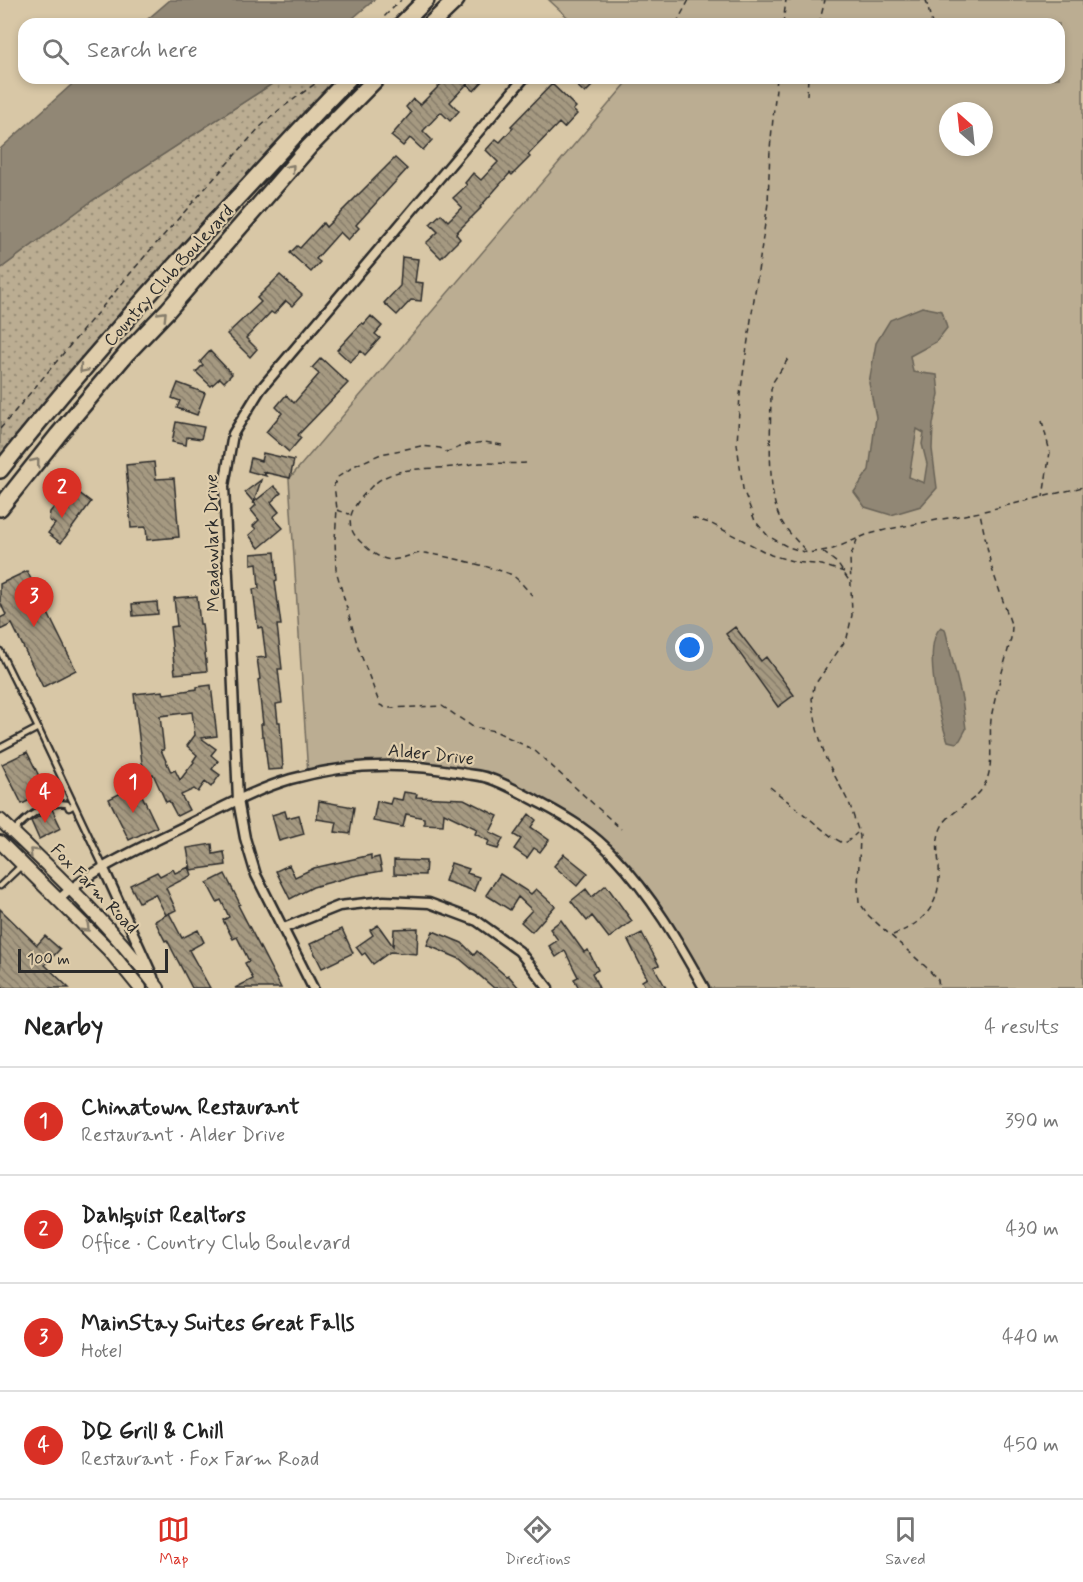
<!DOCTYPE html>
<meta charset="utf-8">
<style>
body{margin:0;font-family:Mynerve,sans-serif;background:#f6f6f6;color:#222}
.compass{position:absolute;left:939px;top:102px;width:54px;height:54px;border-radius:50%;background:#fff;box-shadow:0 3px 9px #0003;rotate:333deg}
.scale{position:absolute;left:18px;bottom:15px;width:150px;box-sizing:border-box;padding-left:6px;border:3px solid #2b2b2b;border-top:0;font-size:16px;line-height:21px;white-space:nowrap;color:#2b2b2b;-webkit-text-stroke:4px #dfcdab;paint-order:stroke}
.you{position:absolute;left:690px;top:648px;width:21px;height:21px;margin:-15px;border:4px solid #fff;border-radius:50%;background:#1a73e8;box-shadow:0 0 0 9px #1a73e833}
.badge{display:grid;place-items:center;width:39px;height:39px;border-radius:50%;background:#d93025;color:#fff;font-size:20px;font-weight:700}
.pin{position:absolute;translate:-50% -50px;filter:drop-shadow(0 2px 3px #0008)}
.pin::after{content:'';position:absolute;top:32px;width:21px;height:18px;background:inherit;clip-path:polygon(0 0,100% 0,50% 100%)}
.list{margin:0;padding:0;list-style:none}
h2{display:flex;justify-content:space-between;align-items:center;height:78px;margin:0;padding:0 24px;font-size:26px}
h2 small{font-size:20px;font-weight:400;color:#767676}
.list li{display:grid;grid-template-columns:39px 1fr auto;gap:18px;align-items:center;box-sizing:border-box;height:108px;padding:0 24px;border-top:2px solid #e0e0e0}
.list b{display:block;font-size:22px;white-space:nowrap}
.list p{margin:0;font-size:20px;white-space:nowrap;color:#767676}
.list em{font-size:20px;font-style:normal;color:#767676}
.icon{flex:none;width:33px;height:33px;fill:none;stroke:currentColor;stroke-width:2;stroke-linecap:round;stroke-linejoin:round}
.map{position:relative;flex:none;width:1083px;height:988px;overflow:hidden}
.search{position:absolute;background:#fff;box-shadow:0 3px 9px #0003;left:18px;right:18px;top:18px;height:66px;display:flex;align-items:center;gap:15px;box-sizing:border-box;padding:0 21px;border-radius:18px;color:#767676;font-size:22px}
.sheet{height:510px;background:#fff}
nav{display:flex;justify-content:space-around;align-items:center;box-sizing:border-box;height:84px;border-top:2px solid #e0e0e0;background:#fff;font-size:16px;color:#767676}
nav a{display:grid;justify-items:center;gap:3px}
nav .on{color:#d93025}
.map>svg:first-child{display:block}
</style>
<div class="map">
<svg width="1083" height="988" viewBox="0 0 1083 988">
<defs>
<pattern id="park-dots" width="8" height="8" patternUnits="userSpaceOnUse" patternTransform="scale(1.5)"><rect width="8" height="8" fill="#bbad92"/><path d="M2 2h.1M6 6h.1" fill="none" stroke="#988d77" stroke-width="1.8" stroke-linecap="round"/></pattern>
<pattern id="building-back-hatch" width="6" height="6" patternUnits="userSpaceOnUse" patternTransform="scale(1.5)"><rect width="6" height="6" fill="#a59981"/><path d="M-1 5l2 2M0 0l6 6M5-1l2 2" fill="none" stroke="#877d6a"/></pattern>
</defs>
<rect width="100%" height="100%" fill="#d8c7a6"/>
<filter id="ink" filterUnits="userSpaceOnUse"><feTurbulence type="fractalNoise" baseFrequency=".0167" numOctaves="2"/><feDisplacementMap in="SourceGraphic" scale="12" xChannelSelector="R" yChannelSelector="G"/><feConvolveMatrix kernelMatrix="1 2 1 2 8 2 1 2 1" color-interpolation-filters="sRGB"/></filter>
<g filter="url(#ink)">
<path fill="#bbad92" stroke="#736c5e" stroke-width="1.5" fill-rule="evenodd" d="M549 0H1083V988H704L653 902 580 825 488 778 396 765 308 775 289 479 631 78H1059V24H575ZM948 111H984V147H948Z"/>
<path fill="url(#park-dots)" stroke="#736c5e" stroke-width="1.5" d="M281 78H341L0 457V269L93 200Z"/>
<path fill="#918774" stroke="#686257" stroke-width="1.5" fill-rule="evenodd" d="M170 0H374L346 24H142Z
M79 78H281L93 200 0 269V149Z
M922 307 942 311 947 328 936 342 910 356 913 372 937 375 939 394 933 424 932 449 937 488 921 506 891 515 865 507 854 492 869 470 876 417 869 383 876 343 890 320ZM917 429 924 433 922 444 927 464 924 483 909 477Z
M941 627 945 629 947 637 962 699 966 729 960 740 956 743 948 741C939 719 922 644 941 627Z"/>
<path fill="url(#building-back-hatch)" stroke="#2b2b2b" stroke-width="1.5" fill-rule="evenodd" d="M447 78H486L474 91 467 84 450 102 459 111 450 121 441 112 423 131 432 140 423 150 410 138 403 146 391 136 411 113 406 107 413 99 420 105Z
M581 78H600L585 93 575 84Z
M552 84 576 107 573 110 577 114 564 128 559 123 528 155 530 157 512 175 510 173 480 207 481 208 458 231 456 234 460 239 441 258 426 243 438 232 430 224 441 214 448 221 462 207 453 198 467 185 465 183 473 173 481 180 498 162 486 150 496 139 500 142 513 128 511 126Z
M395 158 407 169 356 225 359 228 348 240 340 232 316 259 320 262 311 272 290 253 297 246 300 248 323 223 326 227Z
M402 257 418 259 415 282 423 283 421 301 411 300 397 315 384 303 400 286Z
M280 275 302 295 292 306 286 301 274 314 271 312 246 338 257 349 250 357 227 334 261 302 257 298Z
M371 316 382 326 375 334 380 338 365 355 361 351 350 362 337 350 362 323 364 324Z
M210 351 232 374 224 382 220 378 211 386 196 372 203 365 200 362Z
M321 358 348 383 298 435 301 438 289 452 266 432 282 413 276 407 286 395 294 403 319 374 312 368Z
M178 383 205 393 197 415 177 408 180 401 172 398Z
M176 422 204 427 201 439 187 437 186 445 172 442Z
M263 453 294 460 290 478 263 472 266 476 248 471 251 458 261 461Z
M154 462 156 479 174 478 179 537 147 540 146 527 131 528 126 465Z
M261 480 254 502 274 486 281 493 271 502 279 512 273 517 283 528 259 548 249 535 256 529 253 526 259 520 251 510 256 505 245 492Z
M78 492 91 502 61 543 48 533 55 524 49 520 50 512 55 506 62 502 68 506Z
M275 552 277 580 275 581 281 625H277L282 669H278L282 703 276 704 278 722H280L283 769 268 770 264 736H262L261 724H263L258 680 260 679 257 658 266 657 262 627 258 628 253 589 259 588 257 563 251 564V554Z
M27 571 76 670 43 687 12 624 0 630V618L6 615 0 602V584Z
M197 596 200 624H202L207 671 175 674 170 627 177 626 174 598Z
M157 602 158 614 133 616 132 604Z
M735 627 761 661 766 657 794 695 778 707 726 634Z
M211 685 217 736 201 738 216 749 211 755 218 761 212 769 220 775 211 787 205 782 198 792 194 789 181 795 189 810 177 816 169 801 166 802 153 774 149 776 142 763 134 694 163 691 164 694 197 689V687ZM192 712 195 735 187 746 197 755 193 761 194 762 180 780 175 770 171 772 161 750H164L160 716Z
M27 752 47 792 22 804 2 764Z
M137 785 157 827 129 840 109 799Z
M404 792 417 794 416 797 464 799 498 816 490 832 503 838 498 849 487 846 489 841 475 834 477 829 444 813 443 825 424 824V818L406 814 403 827 373 821 377 801 390 804 392 798 402 800Z
M319 801 354 807 350 834 335 832 337 822 317 819Z
M52 809 61 828 39 839 31 821Z
M285 811 287 818 299 815 304 834 279 841 272 815Z
M529 814 536 820 531 827 549 840 540 852 534 848 527 858 514 849 521 839 514 835Z
M212 844 213 854 224 852 226 865 191 870 187 848Z
M564 854 588 873 577 886 554 866Z
M371 855V859L379 857 382 871 353 876 313 887 290 899 276 871 289 865 295 877 314 868Z
M394 860 426 861 425 875 394 874Z
M451 863 469 869 467 873 479 877 474 891 445 881Z
M189 867 192 875 166 888 176 910 166 915 155 894 139 902 130 885 157 872 160 876 173 869 175 873Z
M225 874 240 904 238 905 281 988H235L253 979 245 963 249 961 237 937 233 939 223 920 229 917 221 900 217 902 207 883Z
M500 874 531 894 536 889 555 906 532 932 521 922 532 910 518 897 510 910 486 895Z
M606 885 632 921 609 938 592 916 587 921 571 901 586 889 592 897Z
M0 909 37 945 45 936 60 949 45 965 69 988H0Z
M169 913 182 938 198 930 204 942 189 950 210 988H192L167 940 165 941 155 921Z
M561 920 584 952 588 950 598 970 592 973 599 988H579L574 979 578 977 565 951 556 957 549 946 558 940 550 929Z
M378 925 393 946 394 929 418 928 417 954 390 952 373 964 365 953 362 955 356 947 373 935 370 930Z
M342 929 353 953 322 968 310 944Z
M433 931 462 943 474 955 477 951 506 976 508 975 519 988H494L460 959 427 945Z
M642 933 659 965 654 967 666 988H646L642 981 647 978 628 940Z"/>
<g fill="none" stroke-linecap="round" stroke-linejoin="round">
<g stroke="#2b2b2b" stroke-width="9">
<path id="lane" d="M0 651 38 728
M0 748 38 728 103 866
M14 831C25 818 48 800 67 804L69 808 74 805
M0 886 21 866"/>
</g>
<g stroke="#2b2b2b" stroke-width="13">
<path id="street" d="M103 867 153 977
M58 900C97 865 148 845 195 821 226 806 257 789 291 779 347 763 405 762 462 773 470 775 480 775 488 778 507 784 525 795 542 804 570 819 593 833 615 857 652 896 678 941 704 988
M284 928 339 906 384 901 429 903 477 921 519 951 548 988
M313 988 256 875 245 838 238 800 224 486 233 434 260 390 524 78"/>
</g>
<g stroke="#2b2b2b" stroke-width="16">
<path id="secondary" d="M0 820C56 873 111 926 158 988
M0 842 109 950 140 988"/>
</g>
<g stroke="#2b2b2b" stroke-width="20">
<path id="highway" d="M402 24 426 0
M431 24 456 0
M0 470C78 371 163 277 249 185 282 149 315 113 349 78
M0 508 58 435 127 353 168 310 309 147 377 78"/>
</g>
<path stroke="#2b2b2b" stroke-width="1.5" stroke-dasharray="6 4.5" stroke-linecap="butt" d="M926 0 932 24
M377 24 401 0
M676 24 689 0
M783 24 786 0
M819 24 825 0
M777 78 770 149 768 203 740 395 737 444 743 489 755 521 768 536 788 547 808 553 833 549 866 535 889 529 980 512 1083 487
M807 95 808 78
M788 359 773 382 771 390C771 422 767 482 777 511 782 527 796 540 807 552
M1042 421 1050 452 1043 497
M0 429 145 256 260 127 279 110 323 78
M502 445 485 442 468 444 447 452 440 448 421 446 381 454 356 465 338 477 334 485 337 509 335 539 336 570 358 647 380 705 386 708 442 706 473 727 495 731 534 750 621 829
M526 463C511 464 495 463 480 463 471 464 462 466 453 467 424 470 394 465 371 487 353 505 339 524 363 544 369 550 377 557 386 559 399 562 409 554 421 553 436 553 495 568 510 574 518 578 526 589 533 596
M337 510 349 514
M692 518 710 523 771 555 796 562 822 565 844 572
M857 540 850 558 852 615 847 638 814 686 812 699 817 729 826 759 850 805 860 836 858 888 859 902 869 916 926 967 938 980 939 988
M823 552 837 563 850 582
M770 787 832 837 841 842H847L857 833
M893 935C927 921 941 904 939 866 938 851 935 840 942 826 951 810 972 804 982 789 997 768 987 737 992 713 997 688 1005 663 1011 638L1012 627 991 566 980 513"/>
<use href="#lane" stroke="#dfcdab" stroke-width="4.5"/>
<use href="#street" stroke="#dfcdab" stroke-width="8"/>
<use href="#secondary" stroke="#dfcdab" stroke-width="12"/>
<use href="#highway" stroke="#dfcdab" stroke-width="15"/>
</g>
<defs><path id="oneway-chevron" d="M-2-3.5L2.5 0L-2 3.5" fill="none" stroke-width="1.6" stroke-linecap="round" stroke-linejoin="round" transform="scale(1.5)"/></defs>
<g stroke="#857c6b">
<use href="#oneway-chevron" transform="translate(291 168) rotate(-49)"/>
<use href="#oneway-chevron" transform="translate(163 315) rotate(-46)"/>
<use href="#oneway-chevron" transform="translate(83 369) rotate(131)"/>
<use href="#oneway-chevron" transform="translate(36 462) rotate(-51)"/>
<use href="#oneway-chevron" transform="translate(33 852) rotate(-136)"/>
<use href="#oneway-chevron" transform="translate(86 928) rotate(44)"/>
</g>
</g>
<g text-anchor="middle" dominant-baseline="central" stroke-width="4.5" stroke-linejoin="round" paint-order="stroke">
<g font-size="18" fill="#2b2b2b" stroke="#dfcdab">
<text transform="translate(169 276) rotate(-48)">Country Club Boulevard</text>
<text transform="translate(213 543) rotate(-91)">Meadowlark Drive</text>
<text transform="translate(431 755) rotate(6)">Alder Drive</text>
<text transform="translate(94 889) rotate(46)">Fox Farm Road</text>
</g>
</g>
</svg>
<svg class="compass" viewBox="-18 -18 36 36"><path d="M0-13l5 13h-10z" fill="#e53935"/><path d="M0 13l5-13h-10z" fill="#767676"/></svg>
<div class="scale">100 m</div>
<div class="you"></div>
<div class="pin badge" style="left:133px;top:813px">1</div>
<div class="pin badge" style="left:62px;top:518px">2</div>
<div class="pin badge" style="left:34px;top:627px">3</div>
<div class="pin badge" style="left:45px;top:823px">4</div>
<div class="search"><svg class="icon" aria-label="search" viewBox="0 0 24 24"><circle cx="10" cy="10" r="6"/><path d="M15 15l6 6"/></svg>Search here</div>
</div>
<section class="sheet">
<h2>Nearby<small>4 results</small></h2>
<ul class="list">
<li><span class="badge">1</span><div><b>Chinatown Restaurant</b><p>Restaurant · Alder Drive</p></div><em>390 m</em></li>
<li><span class="badge">2</span><div><b>Dahlquist Realtors</b><p>Office · Country Club Boulevard</p></div><em>430 m</em></li>
<li><span class="badge">3</span><div><b>MainStay Suites Great Falls</b><p>Hotel</p></div><em>440 m</em></li>
<li><span class="badge">4</span><div><b>DQ Grill &amp; Chill</b><p>Restaurant · Fox Farm Road</p></div><em>450 m</em></li>
</ul>
</section>
<nav>
<a class="on"><svg class="icon" aria-label="map" viewBox="0 0 24 24"><path d="M3 6l6-2 6 2 6-2v14l-6 2-6-2-6 2zM9 4v14M15 6v14"/></svg>Map</a>
<a><svg class="icon" aria-label="directions" viewBox="0 0 24 24"><path d="M12 3l9 9-9 9-9-9zM9 14v-3h6M13 9l2 2-2 2"/></svg>Directions</a>
<a><svg class="icon" aria-label="saved" viewBox="0 0 24 24"><path d="M7 4h10v16l-5-4-5 4z"/></svg>Saved</a>
</nav>
